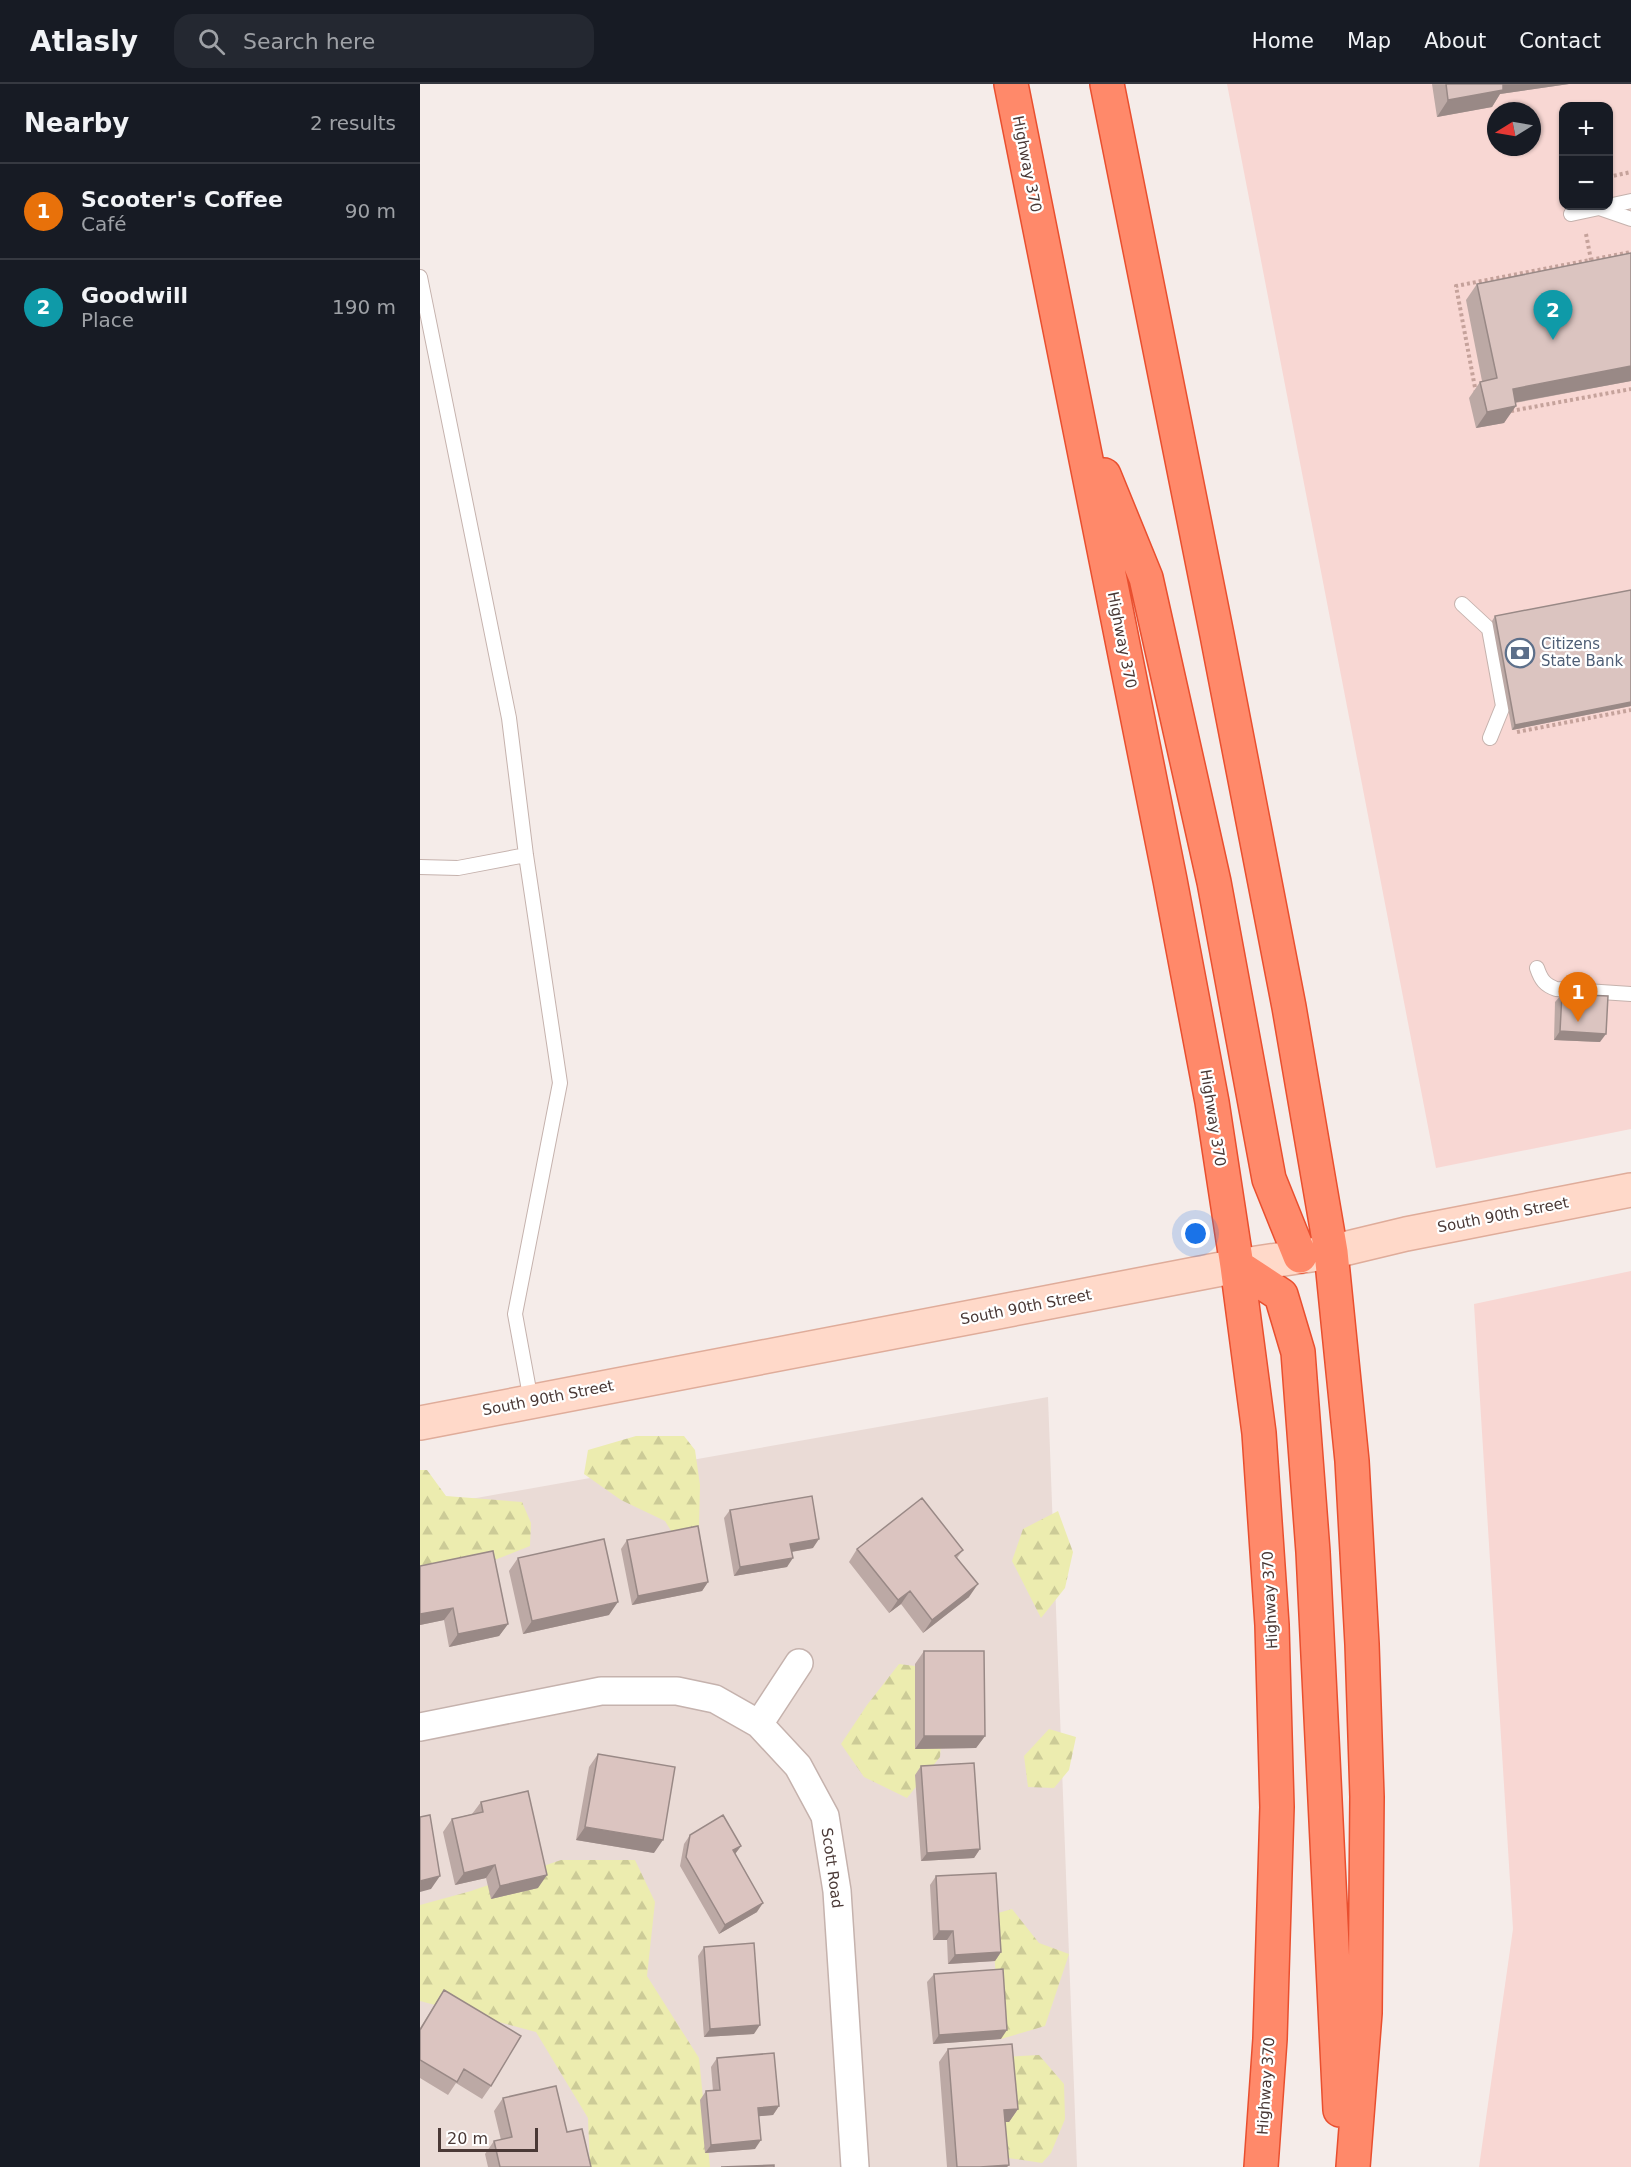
<!DOCTYPE html>
<meta charset="utf-8">
<style>
body{margin:0;font-family:"DejaVu Sans",sans-serif;background:#242831;color:#f1f3f6}
.controls{position:absolute;right:18px;top:18px;display:grid;overflow:hidden;border-radius:12px;box-shadow:0 2px 4px #0004}
.controls button{width:54px;height:54px;display:grid;place-items:center;padding:0;border:0;border-bottom:2px solid #363941;background:#171b24;color:#f1f3f6;font:30px sans-serif}
.compass{position:absolute;left:1067px;top:18px;width:54px;height:54px;border-radius:50%;background:#171b24;box-shadow:0 2px 4px #0004;rotate:259deg}
.scale{position:absolute;left:18px;bottom:15px;width:100px;box-sizing:border-box;padding-left:6px;border:3px solid #4a3936;border-top:0;font-size:16px;line-height:21px;white-space:nowrap;color:#4a3936;-webkit-text-stroke:4px #fff;paint-order:stroke}
.you{position:absolute;left:776px;top:1150px;width:21px;height:21px;margin:-15px;border:4px solid #fff;border-radius:50%;background:#1a73e8;box-shadow:0 0 0 9px #1a73e833}
.badge{display:grid;place-items:center;width:39px;height:39px;border-radius:50%;background:#ff165f;color:#fff;font-size:20px;font-weight:700}
.pin{position:absolute;translate:-50% -50px;filter:drop-shadow(0 2px 3px #0008)}
.pin::after{content:'';position:absolute;top:32px;width:21px;height:18px;background:inherit;clip-path:polygon(0 0,100% 0,50% 100%)}
.list{margin:0;padding:0;list-style:none}
h2{display:flex;justify-content:space-between;align-items:center;height:78px;margin:0;padding:0 24px;font-size:26px}
h2 small{font-size:20px;font-weight:400;color:#9ea1a6}
.list li{display:grid;grid-template-columns:39px 1fr auto;gap:18px;align-items:center;box-sizing:border-box;height:96px;padding:0 24px;border-top:2px solid #363941}
.list b{display:block;font-size:22px;white-space:nowrap}
.list p{margin:0;font-size:20px;white-space:nowrap;color:#9ea1a6}
.list em{font-size:20px;font-style:normal;color:#9ea1a6}
.icon{flex:none;width:33px;height:33px;fill:none;stroke:currentColor;stroke-width:2;stroke-linecap:round;stroke-linejoin:round}
.map{position:relative;flex:none;width:1211px;height:2083px;overflow:hidden}
header{display:flex;align-items:center;gap:36px;box-sizing:border-box;height:84px;padding:0 30px;background:#171b24;border-bottom:2px solid #363941}
header strong{font-size:28px}
nav{display:flex;gap:33px;margin-inline-start:auto;font-size:21px}
.search{width:420px;height:54px;background:#242831;display:flex;align-items:center;gap:15px;box-sizing:border-box;padding:0 21px;border-radius:18px;color:#9ea1a6;font-size:22px}
main{display:flex}
aside{flex:1;background:#171b24}
.map>svg:first-child{display:block}
</style>
<header>
<strong>Atlasly</strong>
<div class="search"><svg class="icon" aria-label="search" viewBox="0 0 24 24"><circle cx="10" cy="10" r="6"/><path d="M15 15l6 6"/></svg>Search here</div>
<nav><a>Home</a><a>Map</a><a>About</a><a>Contact</a></nav>
</header>
<main>
<aside>
<h2>Nearby<small>2 results</small></h2>
<ul class="list">
<li><span class="badge" style="background:#e8710a">1</span><div><b>Scooter's Coffee</b><p>Café</p></div><em>90 m</em></li>
<li><span class="badge" style="background:#0f9aa8">2</span><div><b>Goodwill</b><p>Place</p></div><em>190 m</em></li>
</ul>
</aside>
<div class="map">
<svg width="1211" height="2083" viewBox="0 0 1211 2083">
<defs>
<pattern id="forest-firs" width="22" height="20" patternUnits="userSpaceOnUse" patternTransform="scale(1.5)"><rect width="22" height="20" fill="#ececaf"/><path d="M5 1l3.5 6h-7zM16 11l3.5 6h-7z" fill="#cccb97"/></pattern>
</defs>
<rect width="100%" height="100%" fill="#f5ece9"/>
<path fill="#eadbd6" d="M628 1313 657 2083H0V1424Z"/>
<path fill="#f8d7d3" fill-rule="evenodd" d="M807 0H1211V1045L1016 1084ZM1144 22H1188V122H1144ZM1076 27H1112V63H1076Z
M1211 1187V2083H1059L1093 1845 1054 1220Z"/>
<path fill="url(#forest-firs)" d="M216 1352H264L275 1366 280 1401 279 1444 253 1450 245 1437 201 1416 164 1390 168 1366Z
M0 1386H7L26 1412 102 1418 111 1439 110 1462 72 1477 0 1487Z
M638 1427 653 1468 645 1504 621 1534 592 1477 603 1445Z
M479 1580 495 1582 498 1627 522 1645 520 1673 487 1714 444 1693 421 1660 447 1621Z
M629 1645 656 1653 649 1686 634 1704 608 1703 604 1672Z
M141 1776H215L235 1818 227 1892 279 1974 290 2083H170L168 2034 116 1948 0 1917V1821L51 1807Z
M592 1825 619 1859 649 1870 625 1942 581 1955 571 1831Z
M619 1971 644 2000 645 2035 631 2069 622 2079 582 2073 575 2038 583 1973Z"/>
<g fill="none" stroke-linecap="round" stroke-linejoin="round">
<g stroke="#c5b2ad" stroke-width="16">
<path id="lane" d="M1179 124 1211 135
M1151 130 1211 117
M0 193 89 634 106 771 140 999 95 1230 111 1317
M1042 520 1069 545 1083 622 1070 654
M0 783 38 784 106 771
M1117 884C1121 896 1125 901 1136 905L1211 910"/>
</g>
<g stroke="#c5b2ad" stroke-width="30">
<path id="street" d="M339 1640 379 1579
M0 1643 181 1607H257L295 1615 339 1640 378 1682 405 1732 417 1807 435 2083"/>
</g>
<g stroke="#dfac9a" stroke-width="36">
<path id="secondary" d="M0 1339 817 1182 911 1168 986 1150 1211 1106"/>
</g>
<g stroke="#e94f2f" stroke-width="36">
<path id="highway" d="M591 0 750 796 792 1018 817 1182 839 1349 852 1541 857 1723 850 1955 841 2083
M687 0 797 551 869 923 911 1168 932 1377 942 1560 947 1713 945 1929 933 2083
M684 391 726 494 794 798 849 1095 880 1172
M817 1182 861 1211 878 1268 893 1468 920 2026"/>
</g>
<path stroke="#c5a29b" stroke-width="4" stroke-dasharray="3 3" stroke-linecap="butt" d="M1188 93 1211 88
M1166 150 1171 176
M1056 309 1036 202 1211 168
M1091 327 1211 305
M1097 648 1211 626"/>
<use href="#lane" stroke="#fff" stroke-width="14"/>
<use href="#street" stroke="#fff" stroke-width="27"/>
<use href="#secondary" stroke="#ffd9c9" stroke-width="33"/>
<use href="#highway" stroke="#ff896a" stroke-width="33"/>
</g>
<path fill="#bca9a5" d="M1012 0H1149L1080 10 1072 23 1017 33Z
M1057 200 1211 297 1095 319 1084 339 1056 344 1049 314 1060 298 1062 297 1046 216Z
M1211 506V622L1092 646 1072 537 1075 532Z
M1142 910 1180 958 1134 956 1135 918Z
M310 1426 393 1464 372 1468 367 1483 314 1492 304 1434Z
M207 1456 288 1498 282 1507 212 1521 201 1465Z
M437 1465 543 1466 537 1474 549 1513 503 1549 481 1520 469 1529 429 1478Z
M98 1474 189 1531 103 1550 89 1487Z
M0 1482 88 1540 79 1552 29 1563 24 1536 0 1541Z
M504 1567 565 1652 556 1664 495 1665V1580Z
M178 1670 234 1769 156 1756 169 1683Z
M501 1682 560 1765 554 1774 501 1777 495 1691Z
M61 1718 118 1804 71 1815 66 1794 35 1801 23 1748 32 1735 52 1730Z
M270 1751 321 1762 315 1770 337 1828 299 1850 260 1782 264 1760Z
M516 1792 581 1868 575 1877 528 1880 527 1856H513L510 1801Z
M284 1863 334 1950 284 1953 278 1872Z
M514 1890 581 1955 513 1960 507 1898Z
M24 1906 71 2002 62 2015 36 1999 28 2011 0 1994V1944Z
M528 1965 598 2025 589 2038H585L589 2081 587 2083H527L519 1978Z
M297 1974 359 2022 353 2031 339 2032 335 2065 285 2069 280 2016 286 2007H293L291 1983Z
M83 2014 171 2083H68L65 2070 74 2057 81 2056 74 2027Z"/>
<path fill="#998986" d="M1079 0H1149L1080 10 1072 23 1017 33 1028 16Z
M1211 282V297L1081 321 1093 305Z
M1096 322 1084 339 1056 344 1067 328Z
M1211 618V622L1092 646 1095 641Z
M1140 947 1186 950 1180 958 1134 956Z
M399 1455 393 1464 364 1469 370 1460Z
M373 1474 367 1483 314 1492 320 1483Z
M288 1498 282 1507 212 1521 218 1512Z
M558 1500 549 1513 503 1549 512 1536Z
M490 1507 481 1520 469 1529 478 1516Z
M198 1518 189 1531 103 1550 112 1537Z
M33 1524 24 1536 0 1541V1530Z
M88 1540 79 1552 29 1563 38 1550Z
M504 1652H565L556 1664 495 1665Z
M165 1743 243 1756 234 1769 156 1756Z
M321 1762 315 1770 313 1766Z
M560 1765 554 1774 501 1777 507 1769Z
M75 1781 66 1794 35 1801 44 1789Z
M127 1791 118 1804 71 1815 80 1802Z
M20 1792 11 1805 0 1808V1797Z
M343 1819 337 1828 299 1850 305 1841Z
M519 1847H533L527 1856H513Z
M581 1868 575 1877 528 1880 535 1871Z
M340 1941 334 1950 284 1953 290 1945Z
M587 1946 581 1955 513 1960 519 1951Z
M359 2022 353 2031 332 2033 338 2024Z
M598 2025 589 2038H575L584 2026Z
M341 2056 335 2065 285 2069 291 2061Z
M589 2081 587 2083H560Z"/>
<path fill="#dbc4c0" stroke="#998986" stroke-width="1.5" d="M1026 0H1083V6L1028 16Z
M1211 169V282L1093 305 1096 322 1067 328 1060 298 1077 294 1057 200Z
M1211 506V618L1095 641 1075 532Z
M1142 910 1188 912 1186 950 1140 947Z
M392 1412 399 1455 370 1460 373 1474 320 1483 310 1426Z
M502 1414 543 1466 535 1472 558 1500 512 1536 490 1507 478 1516 437 1465Z
M278 1442 288 1498 218 1512 207 1456Z
M184 1455 198 1518 112 1537 98 1474Z
M73 1467 88 1540 38 1550 33 1524 0 1530V1482Z
M504 1567H564L565 1652H504Z
M178 1670 255 1683 243 1756 165 1743Z
M554 1679 560 1765 507 1769 501 1682Z
M108 1707 127 1791 80 1802 75 1781 44 1789 32 1735 63 1728 61 1718Z
M10 1731 20 1792 0 1797V1733Z
M303 1731 321 1762 313 1766 343 1819 305 1841 266 1773 270 1751Z
M576 1789 581 1868 535 1871 533 1847H519L516 1792Z
M334 1859 340 1941 290 1945 284 1863Z
M583 1885 587 1946 519 1951 514 1890Z
M24 1906 101 1952 71 2002 44 1985 37 1998 0 1976V1946Z
M592 1960 598 2025 584 2026 589 2081 560 2083H537L528 1965Z
M354 1969 359 2022 338 2024 341 2056 291 2061 286 2007 300 2006 297 1974Z
M136 2002 147 2048 162 2045 171 2083H80L74 2057 92 2053 83 2014Z
M354 2081V2083H301Z"/>
<defs>
<g id="bank-ring" transform="scale(1.5)"><circle r="9.5" fill="#fff" stroke="#5c6f8a" stroke-width="1.5"/><path d="M-6-4H6V4H-6ZM0-2.3a2.3 2.3 0 1 0 0 4.6a2.3 2.3 0 1 0 0-4.6Z" fill="#5c6f8a"/></g>
</defs>
<g fill-rule="evenodd">
<use href="#bank-ring" x="1100" y="569"/>
</g>
<g text-anchor="middle" dominant-baseline="central" stroke-width="4.5" stroke-linejoin="round" paint-order="stroke">
<g font-size="15" fill="#4a3936" stroke="#fff">
<text transform="translate(607 80) rotate(79)">Highway 370</text>
<text transform="translate(702 556) rotate(79)">Highway 370</text>
<text transform="translate(793 1034) rotate(81)">Highway 370</text>
<text transform="translate(1083 1131) rotate(-11)">South 90th Street</text>
<text transform="translate(606 1223) rotate(-11)">South 90th Street</text>
<text transform="translate(128 1314) rotate(-11)">South 90th Street</text>
<text transform="translate(850 1516) rotate(-93)">Highway 370</text>
<text transform="translate(412 1784) rotate(82)">Scott Road</text>
<text transform="translate(846 2002) rotate(-86)">Highway 370</text>
</g>
<g font-size="15" fill="#4e5e75" stroke="#fff" text-anchor="start">
<text x="1121" y="560">Citizens<tspan x="1121" dy="17">State Bank</tspan></text>
</g>
</g>
</svg>
<div class="controls">
<button>+</button>
<button>−</button>
</div>
<svg class="compass" viewBox="-18 -18 36 36"><path d="M0-13l5 13h-10z" fill="#e53935"/><path d="M0 13l5-13h-10z" fill="#9ea1a6"/></svg>
<div class="scale">20 m</div>
<div class="you"></div>
<div class="pin badge" style="left:1158px;top:938px;background:#e8710a">1</div>
<div class="pin badge" style="left:1133px;top:256px;background:#0f9aa8">2</div>
</div>
</main>
